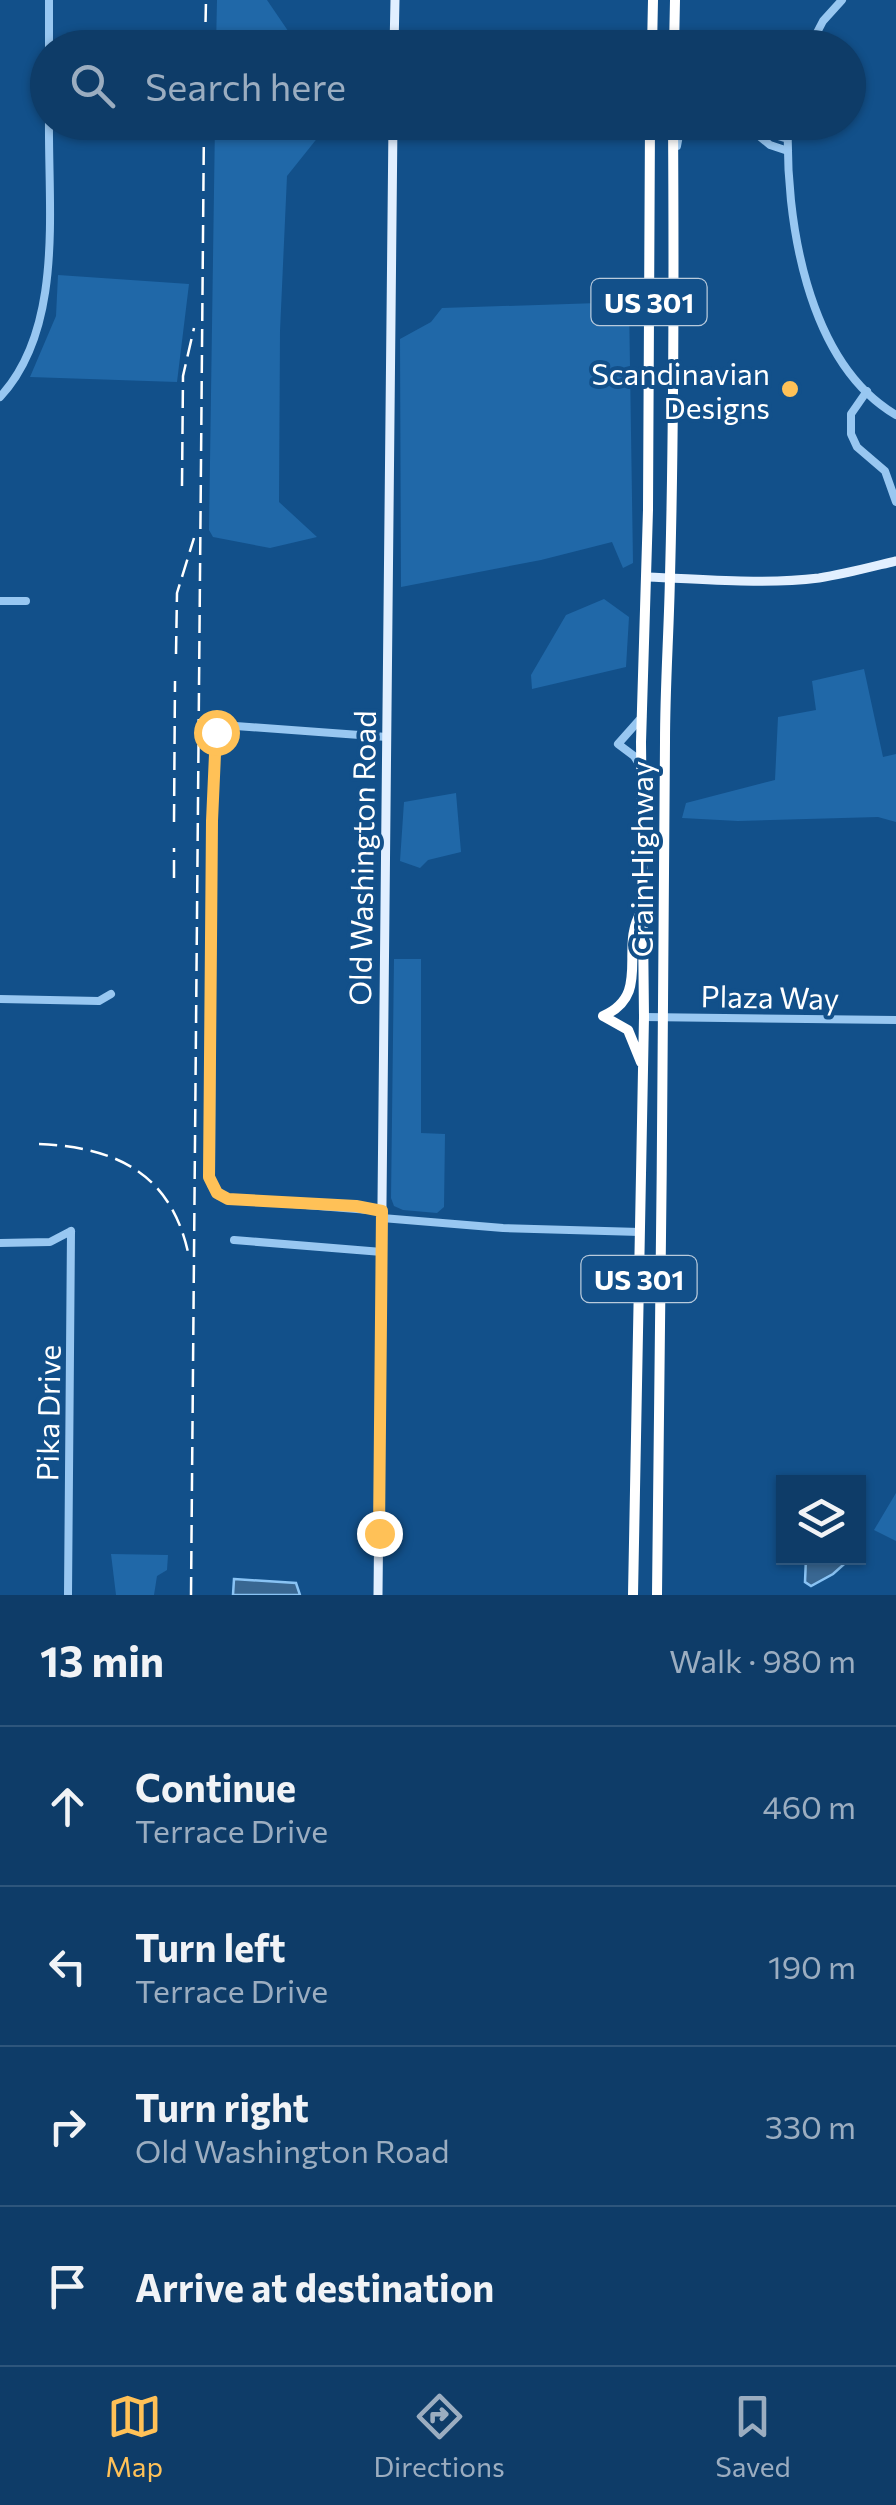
<!DOCTYPE html>
<meta charset="utf-8">
<style>
body{margin:0;font-family:Commissioner,sans-serif;background:#1c4771;color:#f1f3f6}
.controls{position:absolute;right:30px;bottom:30px;display:grid;overflow:hidden;border-radius:0px;box-shadow:0 2px 8px #0004}
.controls button{width:90px;height:90px;display:grid;place-items:center;padding:0;border:0;border-bottom:2px solid #2e567c;background:#0e3c68;color:#f1f3f6;font:50px sans-serif}
.stop{position:absolute;width:30px;height:30px;margin:-22px;border:8px solid #ffc157;border-radius:50%;background:#fff}
.stop.end{background:#ffc157;border-color:#fff;box-shadow:0 2px 10px #0008}
.list{margin:0;padding:0;list-style:none}
h2{display:flex;justify-content:space-between;align-items:center;height:130px;margin:0;padding:0 40px;font-size:42px}
h2 small{font-size:32px;font-weight:400;color:#9badc0}
.list li{display:grid;grid-template-columns:65px 1fr auto;gap:30px;align-items:center;box-sizing:border-box;height:160px;padding:0 40px;border-top:2px solid #2e567c}
.list b{display:block;font-size:38px;white-space:nowrap}
.list p{margin:0;font-size:32px;white-space:nowrap;color:#9badc0}
.list em{font-size:32px;font-style:normal;color:#9badc0}
.icon{flex:none;width:55px;height:55px;fill:none;stroke:currentColor;stroke-width:2;stroke-linecap:round;stroke-linejoin:round}
.map{position:relative;flex:none;width:896px;height:1595px;overflow:hidden}
.search{position:absolute;background:#0e3c68;box-shadow:0 2px 8px #0004;left:30px;right:30px;top:30px;height:110px;display:flex;align-items:center;gap:25px;box-sizing:border-box;padding:0 35px;border-radius:55px;color:#9badc0;font-size:38px}
.sheet{height:770px;background:#0e3c68}
nav{display:flex;justify-content:space-around;align-items:center;box-sizing:border-box;height:140px;border-top:2px solid #2e567c;background:#0e3c68;font-size:28px;color:#9badc0}
nav a{display:grid;justify-items:center;gap:5px}
nav .on{color:#ffc157}
.map>svg:first-child{display:block}
</style>
<div class="map">
<svg width="896" height="1595" viewBox="0 0 896 1595">
<rect width="100%" height="100%" fill="#12508a"/>
<path fill="#2068a8" d="M217 0H267L299 47H216Z
M215 123H324L323 131 287 176 280 331 279 502 317 537 270 548 213 537 209 530Z
M58 275 189 284 177 382 30 377 56 316Z
M629 302 633 563 623 568 612 542 541 560 401 587 400 339 431 322 442 308Z
M604 599 629 617 626 667 532 689 531 675 566 615Z
M864 669 883 757 896 754V822L878 817 738 821 682 818 686 803 775 780 778 717 816 710 812 681Z
M456 793 461 852 428 860 420 868 400 861 404 802Z
M394 959H421V1133L445 1134 444 1207 437 1213 403 1210 394 1206 391 1198Z
M896 1493V1541L874 1530Z
M111 1554 168 1555 167 1570 157 1576 154 1595H116Z"/>
<path fill="#396792" stroke="#89c3f4" stroke-width="2.5" d="M806 1558H851L833 1574 811 1586 805 1582Z
M234 1579 296 1583 300 1595H233Z"/>
<g fill="none" stroke-linecap="round" stroke-linejoin="round">
<path stroke="#98c7f1" stroke-width="8" d="M49 48V0
M809 48 823 21 842 0
M742 122 770 145 788 151
M757 122 768 133 788 139
M788 122C785 217 806 362 896 415
M677 146 679 135 689 122
M867 391 851 414V434L857 447 885 471 896 502
M0 397C64 328 48 209 49 122
M0 601H26
M641 767 634 756 618 744 642 717
M0 999 99 1001 111 994
M644 1017 896 1020
M382 1211 228 1199 219 1196 211 1185 212 821 214 738 222 725 387 737
M382 1218 503 1228 640 1232
M234 1240 382 1252
M0 1243 50 1242 71 1231
M68 1595 71 1231"/>
<path stroke="#e1efff" stroke-width="9" d="M394 48 395 0
M647 577C704 579 762 585 819 578 845 574 871 567 896 561
M378 1595 393 122"/>
<path stroke="#fff" stroke-width="10" d="M652 48 653 0
M674 48 675 0
M603 1016C653 994 618 947 642 911
M603 1016 628 1030 641 1062
M633 1595 644 1017 641 742 648 510 650 122
M657 1595C661 1311 663 1026 665 742 665 686 669 631 670 576 674 425 674 273 673 122"/>
<path stroke="#fff" stroke-width="2.5" stroke-dasharray="18 8" stroke-linecap="butt" d="M205 48 206 0
M182 486 183 376 194 328
M176 654 177 593 194 538
M174 822 175 681
M174 878V848
M39 1144C114 1147 170 1172 188 1252
M191 1595 204 122"/>
</g>
<g fill="none" stroke-linecap="round" stroke-linejoin="round">
<path stroke="#ffc157" stroke-width="12" d="M216 732 212 821 209 1177 217 1193 228 1199 356 1206 382 1211 379 1533"/>
</g>
<circle fill="#ffc157" stroke="#12508a" stroke-width="4" cx="790" cy="389" r="10"/>
<g text-anchor="middle" dominant-baseline="central" stroke-width="8" stroke-linejoin="round" paint-order="stroke">
<g fill="#12508a" stroke="#b8cadc" stroke-width="2.5">
<rect x="591.5" y="279" width="115" height="46" rx="8"/>
<rect x="581.5" y="1256" width="115" height="46" rx="8"/>
</g>
<g font-size="28" font-weight="bold" fill="#fff">
<text x="649" y="302">US 301</text>
<text x="639" y="1279">US 301</text>
</g>
<g font-size="30" fill="#fff" stroke="#12508a" text-anchor="end">
<text x="770" y="372">Scandinavian<tspan x="770" dy="34">Designs</tspan></text>
</g>
<g font-size="30" fill="#fff" stroke="#12508a">
<text transform="translate(361 858) rotate(-89)">Old Washington Road</text>
<text transform="translate(640 859) rotate(-90)">Crain Highway</text>
<text transform="translate(770 996) rotate(1)">Plaza Way</text>
<text transform="translate(47 1413) rotate(-89)">Pika Drive</text>
</g>
</g>
</svg>
<div class="controls">
<button><svg class="icon" aria-label="layers" viewBox="0 0 24 24"><path d="M12 4l9 5-9 5-9-5zM3 14l9 5 9-5"/></svg></button>
</div>
<div class="stop" style="left:216px;top:732px"></div>
<div class="stop end" style="left:379px;top:1533px"></div>
<div class="search"><svg class="icon" aria-label="search" viewBox="0 0 24 24"><circle cx="10" cy="10" r="6"/><path d="M15 15l6 6"/></svg>Search here</div>
</div>
<section class="sheet">
<h2>13 min<small>Walk · 980 m</small></h2>
<ul class="list">
<li><svg class="icon" aria-label="ahead" viewBox="0 0 24 24"><path d="M12 20V5M6 11l6-6 6 6"/></svg><div><b>Continue</b><p>Terrace Drive</p></div><em>460 m</em></li>
<li><svg class="icon" aria-label="left" viewBox="0 0 24 24"><path d="M17 20v-9H6M10 6l-5 5 5 5"/></svg><div><b>Turn left</b><p>Terrace Drive</p></div><em>190 m</em></li>
<li><svg class="icon" aria-label="right" viewBox="0 0 24 24"><path d="M7 20v-9h11M14 6l5 5-5 5"/></svg><div><b>Turn right</b><p>Old Washington Road</p></div><em>330 m</em></li>
<li><svg class="icon" aria-label="arrive" viewBox="0 0 24 24"><path d="M6 21V4h12l-3 4 3 4H6"/></svg><div><b>Arrive at destination</b></div></li>
</ul>
</section>
<nav>
<a class="on"><svg class="icon" aria-label="map" viewBox="0 0 24 24"><path d="M3 6l6-2 6 2 6-2v14l-6 2-6-2-6 2zM9 4v14M15 6v14"/></svg>Map</a>
<a><svg class="icon" aria-label="directions" viewBox="0 0 24 24"><path d="M12 3l9 9-9 9-9-9zM9 14v-3h6M13 9l2 2-2 2"/></svg>Directions</a>
<a><svg class="icon" aria-label="saved" viewBox="0 0 24 24"><path d="M7 4h10v16l-5-4-5 4z"/></svg>Saved</a>
</nav>
